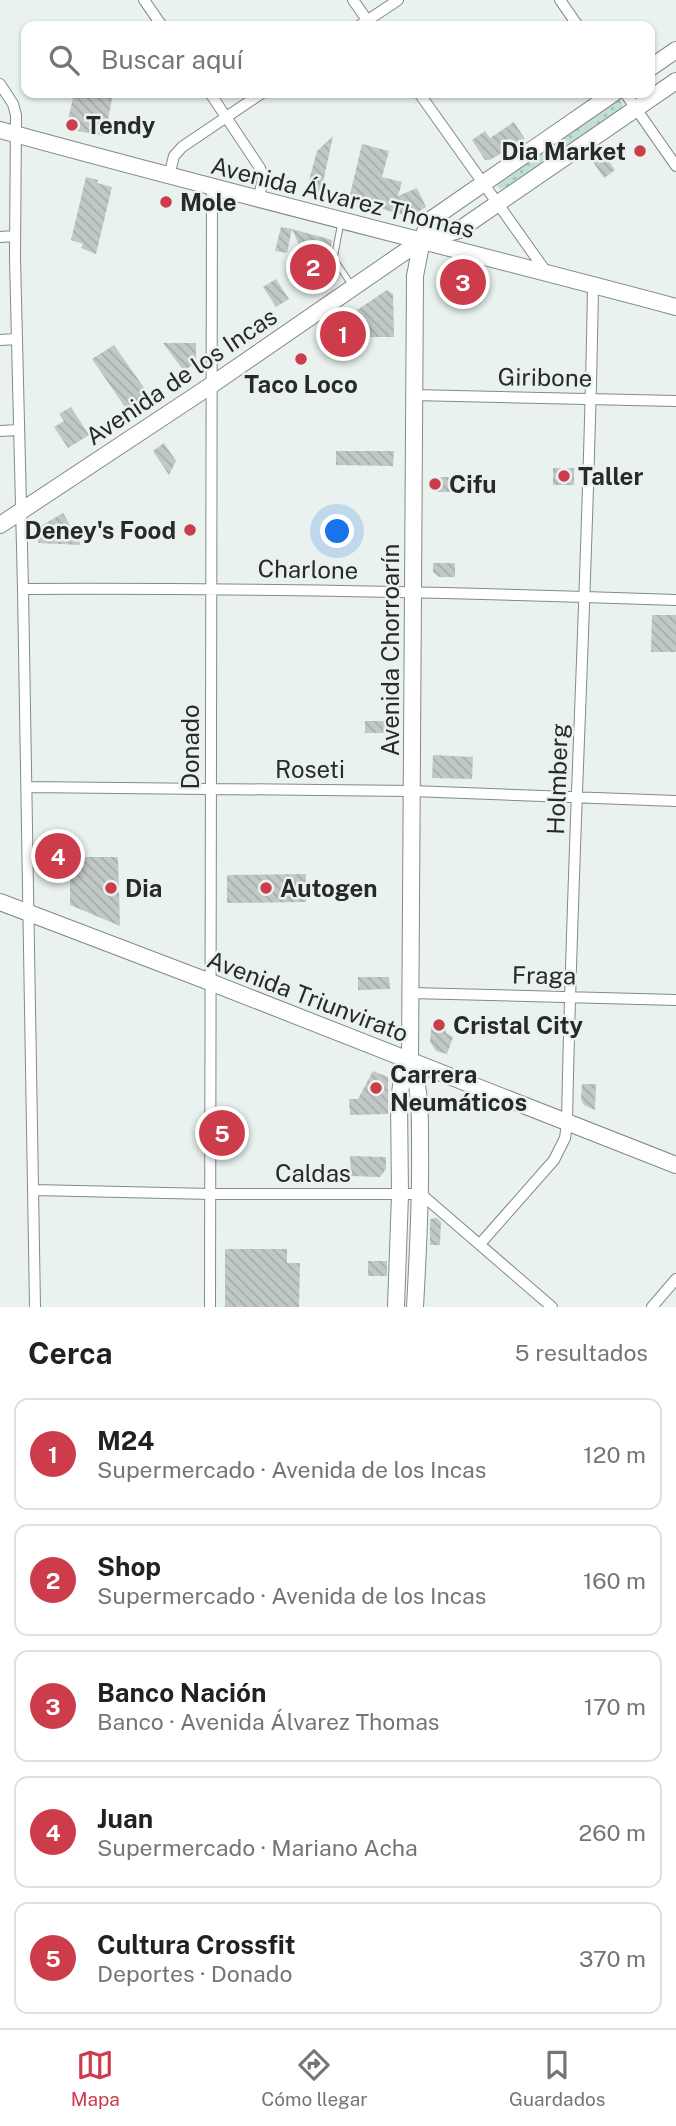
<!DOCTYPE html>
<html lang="es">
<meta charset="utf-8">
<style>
body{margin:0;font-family:"Public Sans",sans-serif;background:#f2f2f2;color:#202124}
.you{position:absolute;left:338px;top:532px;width:24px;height:24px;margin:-18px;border:5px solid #fff;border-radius:50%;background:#1a73e8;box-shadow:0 0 0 10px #1a73e833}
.badge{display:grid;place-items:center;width:46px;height:46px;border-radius:50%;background:#cc3c4a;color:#fff;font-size:23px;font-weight:700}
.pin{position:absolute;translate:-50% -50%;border:4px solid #fff;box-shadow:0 2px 7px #0006}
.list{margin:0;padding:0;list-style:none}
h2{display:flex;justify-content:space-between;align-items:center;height:91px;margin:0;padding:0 28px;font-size:30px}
h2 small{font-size:23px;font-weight:400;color:#757577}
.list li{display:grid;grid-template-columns:46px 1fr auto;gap:21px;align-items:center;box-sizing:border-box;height:112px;margin:0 14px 14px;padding:0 14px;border:2px solid #e0e0e0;border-radius:14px}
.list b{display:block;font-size:26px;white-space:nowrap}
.list p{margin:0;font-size:23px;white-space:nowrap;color:#757577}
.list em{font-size:23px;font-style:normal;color:#757577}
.icon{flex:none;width:38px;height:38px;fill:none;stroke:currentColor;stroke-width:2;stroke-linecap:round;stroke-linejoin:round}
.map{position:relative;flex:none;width:676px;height:1307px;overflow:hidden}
.search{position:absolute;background:#fff;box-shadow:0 2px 5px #0004;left:21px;right:21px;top:21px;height:77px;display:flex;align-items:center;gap:18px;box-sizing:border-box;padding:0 24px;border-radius:14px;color:#757577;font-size:26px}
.sheet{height:721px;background:#fff}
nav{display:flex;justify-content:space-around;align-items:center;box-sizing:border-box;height:98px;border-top:2px solid #e0e0e0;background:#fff;font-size:19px;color:#757577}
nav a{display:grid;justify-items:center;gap:4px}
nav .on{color:#cc3c4a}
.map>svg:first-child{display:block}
</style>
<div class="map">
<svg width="676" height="1307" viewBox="0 0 676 1307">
<defs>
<pattern id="grass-dots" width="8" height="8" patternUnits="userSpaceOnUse" patternTransform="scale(1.75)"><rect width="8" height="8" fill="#c1dfd3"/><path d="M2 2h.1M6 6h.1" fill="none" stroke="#a6c0b5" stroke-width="1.8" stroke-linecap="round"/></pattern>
<pattern id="building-back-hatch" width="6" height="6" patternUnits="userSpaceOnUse" patternTransform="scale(1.75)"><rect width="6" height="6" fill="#c1c9c6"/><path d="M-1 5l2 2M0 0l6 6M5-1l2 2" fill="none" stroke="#a6adaa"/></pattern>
</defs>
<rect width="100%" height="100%" fill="#e9f2ee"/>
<path fill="url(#grass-dots)" d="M617 98 623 104 621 110 508 187 500 189 496 184Z"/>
<path fill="url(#building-back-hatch)" d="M74 93 98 95V93H113L105 136 66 129Z
M514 122 525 139 490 160H485L472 140 485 131 490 138Z
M333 136 321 192 307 188 317 151Z
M362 144 389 151 382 177 402 182 398 196 417 188 426 207 410 217 349 199Z
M602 151 615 170 604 178 591 159Z
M86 177 98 180 97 183 112 187 96 254 81 248 83 244 71 240Z
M281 227 292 229 287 253 275 251Z
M292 229 332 240 329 259 334 268 314 280Z
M276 279 289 299 276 307 263 287Z
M387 290 393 294 394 337H358L345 318Z
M163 343H196V362L184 371Z
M114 345 149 395 127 410 92 359Z
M71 407 89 435 68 448 54 427 64 421 59 414Z
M164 443 176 461 169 475 153 451Z
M336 451H394L393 466 336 465Z
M553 468H574V485H553Z
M434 477H456L455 492H434Z
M63 513 81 545 38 543 39 527Z
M433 563H455V577H439L433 572Z
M652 615H676V652H651Z
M365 721H389V733H365Z
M433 755 473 757 472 779 432 778Z
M70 857H118L120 926 70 905Z
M306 874V902L227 903V875Z
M358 977H389L390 989 358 990Z
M432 1021H446V1033L453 1037 447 1054 436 1051 430 1042Z
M373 1071 388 1077V1114L350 1115 349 1099H358Z
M582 1084H596L595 1110 584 1105 581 1099Z
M350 1156 386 1157V1169L380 1177 351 1176Z
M437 1218 441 1222 440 1245H430V1219Z
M225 1249H287V1263H300L299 1307H225Z
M368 1261H387V1276H368Z"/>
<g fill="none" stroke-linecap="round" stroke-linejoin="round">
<g stroke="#838b88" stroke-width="7">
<path id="service" d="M341 222 334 259 353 287"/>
</g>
<g stroke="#838b88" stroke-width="12">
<path id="minor" d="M144 0 162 26
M353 0 370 24
M560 0 578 26
M359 26 398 0
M0 84 13 104 16 115 15 258 23 589 35 1307
M210 93 260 168 263 177 259 198
M419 93 547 273
M625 93 676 166
M169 176 174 156 182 147 262 93
M0 237 14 236
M0 340 16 339
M413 395 676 401
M0 431 18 430
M23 589C241 588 458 592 676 600
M27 787 412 791 676 801
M411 993 676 1000
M33 1190 211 1194H421L552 1307
M480 1244 554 1160 565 1138 567 1123C572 843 589 564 593 285
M210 1307 212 187
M652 1307 676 1279"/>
</g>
<g stroke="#838b88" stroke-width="18">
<path id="secondary" d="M650 68 676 50
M0 130C224 192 451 247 676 307
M0 525 213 384 422 240 459 230 676 81
M0 902 210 982 676 1165
M396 1307 400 1195 399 1100 402 1079 410 1061
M415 1307C418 1253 421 1200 420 1146 420 1116 421 1088 410 1061L415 276 422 240 429 221 614 93"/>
</g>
<use href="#service" stroke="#fff" stroke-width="5"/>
<use href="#minor" stroke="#fff" stroke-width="10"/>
<use href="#secondary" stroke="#fff" stroke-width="16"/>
</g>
<g fill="#cc3c4a" stroke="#e9f2ee" stroke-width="2.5">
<circle cx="72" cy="125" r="7"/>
<circle cx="640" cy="151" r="7"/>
<circle cx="166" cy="202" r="7"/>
<circle cx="301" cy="359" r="7"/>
<circle cx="564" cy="476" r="7"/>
<circle cx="435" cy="484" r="7"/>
<circle cx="190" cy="530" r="7"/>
<circle cx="111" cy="888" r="7"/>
<circle cx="266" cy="888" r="7"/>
<circle cx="439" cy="1025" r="7"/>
<circle cx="376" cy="1088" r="7"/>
</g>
<g text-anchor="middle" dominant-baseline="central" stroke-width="5" stroke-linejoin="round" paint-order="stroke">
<g font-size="24" font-weight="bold" fill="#272a29" stroke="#e9f2ee" text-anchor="start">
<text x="86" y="125">Tendy</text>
<text x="626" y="151" text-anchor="end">Dia Market</text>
<text x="180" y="202">Mole</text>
<text x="301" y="384" text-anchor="middle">Taco Loco</text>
<text x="578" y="476">Taller</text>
<text x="449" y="484">Cifu</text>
<text x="176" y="530" text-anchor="end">Deney's Food</text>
<text x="125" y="888">Dia</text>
<text x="280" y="888">Autogen</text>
<text x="453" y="1025">Cristal City</text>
<text x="390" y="1074">Carrera<tspan x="390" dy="28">Neumáticos</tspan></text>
</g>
<g font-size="24" fill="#272a29" stroke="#e9f2ee">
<text transform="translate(343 197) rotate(14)">Avenida Álvarez Thomas</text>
<text transform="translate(181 376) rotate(-34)">Avenida de los Incas</text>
<text transform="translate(545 377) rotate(1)">Giribone</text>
<text transform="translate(308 569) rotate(1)">Charlone</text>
<text transform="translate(390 650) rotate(-90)">Avenida Chorroarín</text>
<text transform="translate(190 747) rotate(-90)">Donado</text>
<text x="310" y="769">Roseti</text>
<text transform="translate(557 779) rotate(-88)">Holmberg</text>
<text transform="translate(544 975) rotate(1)">Fraga</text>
<text transform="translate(308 996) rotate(21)">Avenida Triunvirato</text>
<text x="313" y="1173">Caldas</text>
</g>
</g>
</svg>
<div class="you"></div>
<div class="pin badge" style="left:343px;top:334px">1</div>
<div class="pin badge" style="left:313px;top:267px">2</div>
<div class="pin badge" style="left:463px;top:282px">3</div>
<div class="pin badge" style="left:58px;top:856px">4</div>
<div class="pin badge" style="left:222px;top:1133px">5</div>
<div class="search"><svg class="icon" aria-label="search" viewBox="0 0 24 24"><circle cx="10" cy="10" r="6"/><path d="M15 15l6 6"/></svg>Buscar aquí</div>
</div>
<section class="sheet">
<h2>Cerca<small>5 resultados</small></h2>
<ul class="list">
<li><span class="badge">1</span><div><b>M24</b><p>Supermercado · Avenida de los Incas</p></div><em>120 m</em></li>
<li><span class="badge">2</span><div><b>Shop</b><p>Supermercado · Avenida de los Incas</p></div><em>160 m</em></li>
<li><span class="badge">3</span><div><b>Banco Nación</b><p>Banco · Avenida Álvarez Thomas</p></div><em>170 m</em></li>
<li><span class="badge">4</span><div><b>Juan</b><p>Supermercado · Mariano Acha</p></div><em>260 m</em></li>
<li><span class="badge">5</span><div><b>Cultura Crossfit</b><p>Deportes · Donado</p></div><em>370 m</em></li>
</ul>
</section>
<nav>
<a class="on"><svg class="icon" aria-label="map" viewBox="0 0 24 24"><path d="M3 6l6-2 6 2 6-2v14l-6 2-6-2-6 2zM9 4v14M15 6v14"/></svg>Mapa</a>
<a><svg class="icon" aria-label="directions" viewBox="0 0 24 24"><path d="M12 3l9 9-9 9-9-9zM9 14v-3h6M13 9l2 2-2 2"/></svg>Cómo llegar</a>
<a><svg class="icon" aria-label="saved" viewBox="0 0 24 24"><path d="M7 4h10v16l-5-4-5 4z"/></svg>Guardados</a>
</nav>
